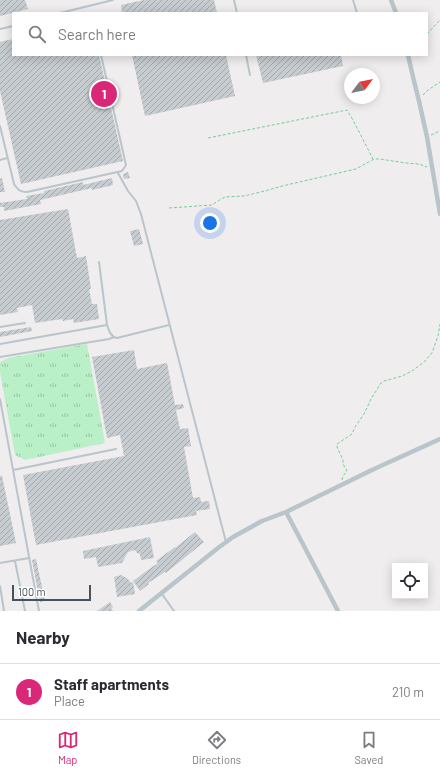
<!DOCTYPE html>
<style>
body{margin:0;font-family:Barlow,sans-serif;background:#f2f2f3;color:#2b2b33}
.controls{position:absolute;right:12px;bottom:12px;display:grid;overflow:hidden;border-radius:0px;box-shadow:0 2px 10px #0003}
.controls button{width:36px;height:36px;display:grid;place-items:center;padding:0;border:0;border-bottom:1px solid #e1e1e2;background:#fff;color:#2b2b33;font:20px sans-serif}
.compass{position:absolute;left:344px;top:68px;width:36px;height:36px;border-radius:50%;background:#fff;box-shadow:0 2px 10px #0003;rotate:58deg}
.scale{position:absolute;left:12px;bottom:10px;width:79px;box-sizing:border-box;padding-left:4px;border:2px solid #45545c;border-top:0;font-size:11px;line-height:14px;white-space:nowrap;color:#45545c;-webkit-text-stroke:3px #fff;paint-order:stroke}
.you{position:absolute;left:210px;top:223px;width:14px;height:14px;margin:-10px;border:3px solid #fff;border-radius:50%;background:#1a73e8;box-shadow:0 0 0 6px #1a73e833}
.badge{display:grid;place-items:center;width:26px;height:26px;border-radius:50%;background:#db2777;color:#fff;font-size:13px;font-weight:700}
.pin{position:absolute;translate:-50% -50%;border:2px solid #fff;box-shadow:0 1px 4px #0006}
.list{margin:0;padding:0;list-style:none}
h2{display:flex;justify-content:space-between;align-items:center;height:52px;margin:0;padding:0 16px;font-size:17px}
h2 small{font-size:13px;font-weight:400;color:#7c7c81}
.list li{display:grid;grid-template-columns:26px 1fr auto;gap:12px;align-items:center;box-sizing:border-box;height:56px;padding:0 16px;border-top:1px solid #e1e1e2}
.list b{display:block;font-size:15px;white-space:nowrap}
.list p{margin:0;font-size:13px;white-space:nowrap;color:#7c7c81}
.list em{font-size:13px;font-style:normal;color:#7c7c81}
.icon{flex:none;width:22px;height:22px;fill:none;stroke:currentColor;stroke-width:2;stroke-linecap:round;stroke-linejoin:round}
.map{position:relative;flex:none;width:440px;height:611px;overflow:hidden}
.search{position:absolute;background:#fff;box-shadow:0 2px 10px #0003;left:12px;right:12px;top:12px;height:44px;display:flex;align-items:center;gap:10px;box-sizing:border-box;padding:0 14px;border-radius:0px;color:#7c7c81;font-size:15px}
.sheet{height:108px;background:#fff}
nav{display:flex;justify-content:space-around;align-items:center;box-sizing:border-box;height:56px;border-top:1px solid #e1e1e2;background:#fff;font-size:11px;color:#7c7c81}
nav a{display:grid;justify-items:center;gap:2px}
nav .on{color:#db2777}
.map>svg:first-child{display:block}
</style>
<div class="map">
<svg width="440" height="611" viewBox="0 0 440 611">
<defs>
<pattern id="grass-tufts" width="24" height="20" patternUnits="userSpaceOnUse"><rect width="24" height="20" fill="#baf0c7"/><path d="M3 7l-1-3M5 7V3M7 7l1-3M15 17l-1-3M17 17v-4M19 17l1-3" fill="none" stroke="#99c5a5"/></pattern>
<pattern id="building-hatch" width="6" height="6" patternUnits="userSpaceOnUse"><rect width="6" height="6" fill="#c7ccd1"/><path d="M-1 1l2-2M0 6l6-6M5 7l2-2" fill="none" stroke="#a3a8ad"/></pattern>
</defs>
<rect width="100%" height="100%" fill="#f0edee"/>
<path fill="url(#grass-tufts)" d="M87 344 105 443 25 460 15 455 0 372V362L8 358Z"/>
<path fill="url(#building-hatch)" d="M0 0H25L28 9 0 16Z
M144 0H214L217 13H122L121 5Z
M13 39V55H99L123 161 21 184 0 91V42Z
M132 55H226L235 96 145 116Z
M256 55H341L343 66 263 83Z
M128 172 130 178 124 179 123 174Z
M2 178 5 192H0V179Z
M112 178 113 185 92 190V188L40 200 41 204 4 211V207H0V203L27 199 26 196 44 193V191L83 182V185Z
M68 209 77 258 86 256 91 289H89L92 304H97L99 319 74 323 73 319 63 321 62 319 35 323 32 305 17 308 18 312 0 315V220Z
M139 229 143 244 134 246 130 231Z
M31 327 32 331 0 337V332Z
M134 350 137 369 167 363 175 405 183 404 184 408 176 410 180 429 188 428 191 446 184 447 193 498 200 497 201 502 209 501 210 509 196 511 197 515 36 545 23 475 124 456 120 435 107 438 92 357Z
M0 476H2L16 543 0 546Z
M195 532 204 542 166 573 165 572 148 583 149 584 140 591 133 581 145 572 158 563 156 561 175 547V548Z
M150 537 154 558 141 560 140 554 137 553 135 550 128 552 122 563 98 567 96 557 84 559 83 551Z
M36 559 45 601 40 602 32 560Z
M121 575 128 579 131 583 133 582 135 594 117 597 114 577Z
M110 602 113 607 111 608 113 611H97Z"/>
<g fill="none" stroke-linecap="round" stroke-linejoin="round">
<path stroke="#71cf93" stroke-width="1" stroke-dasharray="3 2" stroke-linecap="butt" d="M427 34 440 20
M423 95 428 90 440 82
M431 135 440 131
M208 138 347 110 353 120 373 159
M169 208 212 205 221 199 225 197 244 196 265 191 282 186 356 169 374 159H380L406 163 419 164 427 167
M342 480 343 476 347 471 343 464V460L337 447V444L352 434 355 427 364 414 371 399 381 383 384 381 402 376 412 371 424 362 432 353 438 336 440 324"/>
<path stroke="#b8c5cb" stroke-width="2" d="M234 0 237 13
M353 0 357 13
M60 13 113 0
M0 29 13 26
M246 55 250 75
M0 126 14 184C18 190 20 192 27 192L122 171 126 165 101 55
M0 160 7 158
M118 173 128 191 136 201 141 214 226 542
M99 262 107 325C109 331 111 337 117 338L169 325
M0 327 25 323
M0 344 107 325
M0 357 109 339 114 337
M0 399 39 611
M13 470 116 449
M15 561 25 611
M0 563 29 558
M0 586 4 611
M162 594 174 611"/>
<path stroke="#b8c5cb" stroke-width="4.5" d="M391 0 396 13
M408 55 413 77 419 101 427 137 440 214
M286 512 315 567 338 611
M139 611 218 548 233 537 262 521 286 512 374 469 440 439"/>
</g>
</svg>
<div class="controls">
<button><svg class="icon" aria-label="locate" viewBox="0 0 24 24"><circle cx="12" cy="12" r="6"/><path d="M12 2v4M12 18v4M2 12h4M18 12h4"/></svg></button>
</div>
<svg class="compass" viewBox="-18 -18 36 36"><path d="M0-13l5 13h-10z" fill="#e53935"/><path d="M0 13l5-13h-10z" fill="#7c7c81"/></svg>
<div class="scale">100 m</div>
<div class="you"></div>
<div class="pin badge" style="left:104px;top:94px">1</div>
<div class="search"><svg class="icon" aria-label="search" viewBox="0 0 24 24"><circle cx="10" cy="10" r="6"/><path d="M15 15l6 6"/></svg>Search here</div>
</div>
<section class="sheet">
<h2>Nearby<small></small></h2>
<ul class="list">
<li><span class="badge">1</span><div><b>Staff apartments</b><p>Place</p></div><em>210 m</em></li>
</ul>
</section>
<nav>
<a class="on"><svg class="icon" aria-label="map" viewBox="0 0 24 24"><path d="M3 6l6-2 6 2 6-2v14l-6 2-6-2-6 2zM9 4v14M15 6v14"/></svg>Map</a>
<a><svg class="icon" aria-label="directions" viewBox="0 0 24 24"><path d="M12 3l9 9-9 9-9-9zM9 14v-3h6M13 9l2 2-2 2"/></svg>Directions</a>
<a><svg class="icon" aria-label="saved" viewBox="0 0 24 24"><path d="M7 4h10v16l-5-4-5 4z"/></svg>Saved</a>
</nav>
